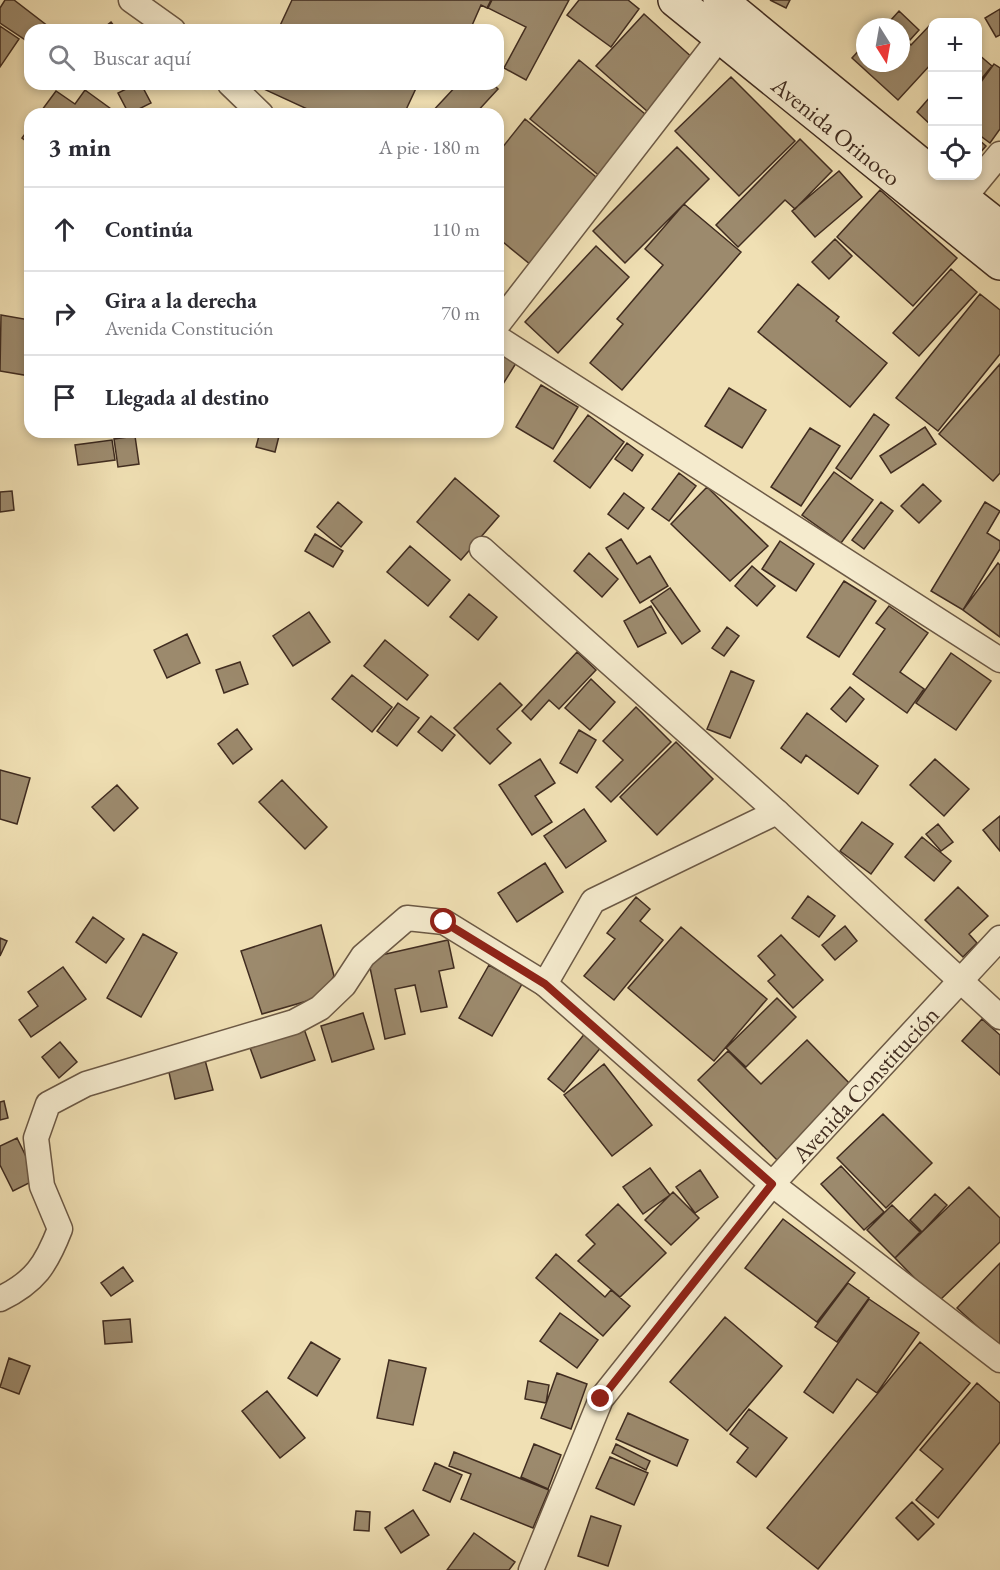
<!DOCTYPE html>
<html lang="es">
<meta charset="utf-8">
<style>
body{margin:0;font-family:"EB Garamond",serif;background:#f7f7f7;color:#2b2b33}
.controls{position:absolute;right:18px;top:18px;display:grid;overflow:hidden;border-radius:12px;box-shadow:0 3px 9px #0003}
.controls button{width:54px;height:54px;display:grid;place-items:center;padding:0;border:0;border-bottom:2px solid #e1e1e2;background:#fff;color:#2b2b33;font:30px sans-serif}
.compass{position:absolute;left:856px;top:18px;width:54px;height:54px;border-radius:50%;background:#fff;box-shadow:0 3px 9px #0003;rotate:169deg}
.stop{position:absolute;width:18px;height:18px;margin:-14px;border:4px solid #8f2418;border-radius:50%;background:#fff}
.stop.end{background:#8f2418;border-color:#fff;box-shadow:0 2px 6px #0008}
.list{margin:0;padding:0;list-style:none}
h2{display:flex;justify-content:space-between;align-items:center;height:78px;margin:0;padding:0 24px;font-size:26px}
h2 small{font-size:20px;font-weight:400;color:#7c7c81}
.list li{display:grid;grid-template-columns:39px 1fr auto;gap:18px;align-items:center;box-sizing:border-box;height:84px;padding:0 24px;border-top:2px solid #e1e1e2}
.list b{display:block;font-size:22px;white-space:nowrap}
.list p{margin:0;font-size:20px;white-space:nowrap;color:#7c7c81}
.list em{font-size:20px;font-style:normal;color:#7c7c81}
.icon{flex:none;width:33px;height:33px;fill:none;stroke:currentColor;stroke-width:2;stroke-linecap:round;stroke-linejoin:round}
.map{position:relative;flex:none;width:1000px;height:1570px;overflow:hidden}
.search{position:absolute;background:#fff;box-shadow:0 3px 9px #0003;left:24px;top:24px;width:480px;height:66px;display:flex;align-items:center;gap:15px;box-sizing:border-box;padding:0 21px;border-radius:18px;color:#7c7c81;font-size:22px}
.panel{position:absolute;background:#fff;box-shadow:0 3px 9px #0003;left:24px;top:108px;width:480px;height:330px;border-radius:18px}
.map>svg:first-child{display:block}
</style>
<div class="map">
<svg width="1000" height="1570" viewBox="0 0 1000 1570">
<rect width="100%" height="100%" fill="#f0e0b4"/>
<filter id="stains"><feTurbulence type="fractalNoise" baseFrequency=".00333" numOctaves="4"/><feColorMatrix values="0 0 0 0 .2 0 0 0 0 .09 0 0 0 0 .02 0 0 0 .5 -.17"/></filter>
<radialGradient id="worn" r=".72"><stop offset=".6" stop-color="#630" stop-opacity="0"/><stop offset="1" stop-color="#630" stop-opacity=".3"/></radialGradient>
<path fill="#9c8a6d" stroke="#402c20" stroke-width="1.5" d="M5 0H14L53 30H30V43L0 23V8Z
M292 0H491L487 8 481 5 470 30H454L445 26 443 30H278Z
M492 0H569L526 80 504 68 526 27 488 8Z
M579 0H628L639 9 611 47 567 15Z
M770 0H790L786 8Z
M1000 9V35L996 37 985 18Z
M899 11 919 30 910 40 901 32V27H896L890 21Z
M644 14 695 60 648 112 596 66Z
M111 22 117 30H101Z
M931 24 932 63 898 100 852 58 865 44V63H901V36L911 45Z
M0 26 19 39 0 67Z
M978 54 992 66 978 83Z
M579 60 650 118 601 177 530 119Z
M994 64 1000 68V129L990 143 978 134V86Z
M731 77 795 141 739 196 675 131Z
M136 84H141L151 103 129 114 118 93Z
M253 84H418L404 114H318Z
M458 84H493L498 89 475 114H430Z
M85 90 118 114H39L56 91 75 104Z
M930 97 932 99V126L917 112Z
M525 119 601 181 531 265 498 238V153Z
M30 127V144L22 138Z
M800 139 832 171 795 209 785 200 738 247 716 225Z
M978 139 986 146 978 155Z
M677 147 709 179 625 263 593 231Z
M839 171 862 197 815 237 792 211Z
M880 190 957 258 913 306 837 237Z
M684 204 741 252 622 390 590 363 623 324 617 319 663 265 645 249Z
M835 239 852 256 829 279 812 262Z
M596 246 629 277 558 353 525 322Z
M951 269 977 292 919 356 893 333Z
M798 284 839 317 836 321 887 363 850 407 758 332Z
M980 294 1000 310V354L938 431 896 398Z
M1 315 30 320 27 336 30 337V376L0 371Z
M498 347 518 360 498 392Z
M1000 364V473L993 481 939 434Z
M541 385 578 407 553 449 516 427Z
M729 388 766 410 742 448 705 426Z
M874 414 889 425 851 479 836 468Z
M588 415 624 442 590 488 554 461Z
M925 427 936 444 891 473 880 456Z
M810 428 840 446 801 506 771 487Z
M260 432H280L275 452 256 447Z
M135 436 139 464 118 467 114 439Z
M112 440 115 460 78 465 75 445Z
M627 443 643 455 632 471 615 459Z
M834 472 873 500 841 543 802 515Z
M679 473 696 486 669 521 652 509Z
M455 478 499 516 461 560 417 522Z
M923 484 941 501 919 523 901 506Z
M707 487 768 546 730 581 671 524Z
M12 491 14 510 0 512V492Z
M624 493 644 508 628 529 608 514Z
M338 502 362 522 341 547 317 527Z
M881 502 893 511 864 549 852 540Z
M985 502 1000 511 987 533 1000 541V549L963 610 931 591Z
M315 534 343 551 333 567 305 551Z
M621 539 637 564 650 556 668 586 640 603 606 548Z
M780 541 814 564 796 591 762 569Z
M410 546 450 580 428 606 387 572Z
M589 553 618 579 602 597 574 571Z
M998 563 1000 565V637L963 610Z
M752 566 775 586 757 606 735 586Z
M844 581 876 601 839 657 807 637Z
M670 588 700 631 682 644 651 601Z
M469 594 497 617 478 640 450 617Z
M651 606 666 633 638 647 624 621Z
M889 606 928 633 900 672 924 689 907 713 853 674 885 629 876 623Z
M309 612 330 642 293 666 273 636Z
M727 627 739 636 724 656 712 648Z
M187 634 200 663 167 678 154 650Z
M385 640 428 675 407 700 364 666Z
M577 652 596 670 559 709 549 700 531 720 522 711Z
M951 653 991 681 956 730 916 703Z
M240 662 248 684 224 693 216 670Z
M731 671 754 681 730 738 707 729Z
M352 675 392 707 372 732 332 699Z
M591 679 615 702 590 730 565 708Z
M500 683 522 705 497 729 511 743 490 764 454 728Z
M850 687 864 699 846 722 831 709Z
M398 703 419 718 397 746 377 731Z
M636 707 671 742 611 802 596 787 623 760 603 741Z
M807 713 878 766 858 794 806 755 801 763 781 748Z
M431 716 455 735 442 751 418 732Z
M237 729 252 749 233 764 218 744Z
M579 730 596 740 577 773 560 763Z
M676 742 713 779 657 835 620 797Z
M540 759 555 783 535 796 552 822 532 835 499 785Z
M935 759 969 789 944 816 910 785Z
M0 770 30 778 17 824 0 819Z
M282 780 327 827 305 849 259 802Z
M117 785 138 808 114 831 92 807Z
M584 809 606 841 566 868 544 836Z
M1000 816V851L983 830Z
M862 822 893 844 871 874 840 851Z
M938 824 953 842 941 851 926 834Z
M922 837 951 861 934 881 905 857Z
M545 863 563 892 517 922 498 893Z
M958 887 988 916 969 934 977 943 963 957 925 920Z
M808 896 835 916 819 937 792 918Z
M636 897 650 909 640 921 663 940 614 1000 584 976 615 939 607 933Z
M93 917 124 939 106 963 76 942Z
M321 925 334 976 321 997 262 1014 241 951Z
M845 926 857 941 835 960 822 945Z
M681 927 767 999 714 1061 628 988Z
M143 934 177 953 141 1017 107 998Z
M781 935 823 980 793 1008 768 981 775 975 758 956Z
M0 938 7 941 0 956Z
M448 940 454 968 439 971 447 1007 421 1012 415 985 395 989 405 1034 385 1039 368 958Z
M489 965 522 984 492 1036 459 1018Z
M63 967 86 999 31 1037 19 1020 38 1006 28 992Z
M777 998 796 1017 746 1067 726 1048Z
M363 1013 374 1049 332 1062 321 1026Z
M982 1019 1000 1035V1075L962 1041Z
M303 1026 315 1060 261 1078 249 1045Z
M586 1032 602 1046 564 1092 548 1079Z
M807 1040 853 1087 778 1161 698 1080 728 1051 761 1084Z
M60 1042 77 1062 59 1078 42 1057Z
M205 1060 213 1090 175 1099 168 1068Z
M604 1064 652 1125 612 1156 564 1095Z
M4 1101 8 1118 0 1120V1102Z
M883 1114 932 1163 886 1208 837 1158Z
M17 1138 37 1179 13 1191 0 1165V1146Z
M841 1166 884 1212 864 1230 821 1184Z
M650 1168 670 1195 643 1214 623 1187Z
M700 1170 718 1197 695 1213 676 1187Z
M969 1187 1000 1218V1242L938 1302 895 1258Z
M673 1192 699 1218 671 1245 645 1220Z
M935 1194 947 1205 922 1232 910 1220Z
M618 1204 666 1253 620 1297 578 1261 595 1244 586 1235Z
M892 1205 920 1232 895 1258 867 1230Z
M783 1219 855 1273 817 1322 745 1268Z
M556 1254 605 1297 611 1290 630 1306 603 1336 536 1278Z
M1000 1263V1347L957 1308Z
M123 1267 133 1281 111 1296 101 1283Z
M848 1283 869 1298 837 1342 815 1327Z
M869 1299 919 1333 877 1393 857 1379 833 1413 804 1392Z
M560 1313 598 1340 577 1368 540 1341Z
M725 1317 782 1366 727 1431 670 1382Z
M130 1319 132 1342 105 1344 103 1321Z
M311 1342 340 1359 317 1396 288 1378Z
M920 1342 970 1383 818 1569 767 1528Z
M9 1358 30 1366 19 1394 0 1387Z
M389 1360 426 1368 413 1425 377 1418Z
M557 1373 587 1384 571 1429 541 1418Z
M528 1381 549 1385 546 1403 525 1399Z
M977 1383 1000 1403V1442L938 1518 916 1500 943 1469 920 1450Z
M267 1391 305 1438 280 1458 242 1411Z
M749 1409 787 1438 756 1477 737 1462 748 1448 730 1434Z
M628 1413 688 1440 677 1466 616 1439Z
M534 1444 561 1455 548 1489 521 1477Z
M616 1444 650 1461 646 1470 612 1453Z
M454 1452 549 1490 533 1528 461 1499 471 1474 449 1466Z
M610 1457 648 1473 634 1505 596 1488Z
M435 1463 462 1475 450 1502 423 1490Z
M912 1502 934 1524 918 1540 896 1518Z
M413 1510 429 1535 401 1553 385 1528Z
M356 1511 370 1512 369 1531 354 1530Z
M591 1516 621 1526 608 1566 578 1556Z
M474 1533 515 1562 509 1570H447Z"/>
<g fill="none" stroke-linecap="round" stroke-linejoin="round">
<g stroke="#6c5945" stroke-width="27">
<g id="street">
<path d="M131 0 173 30"/>
<path d="M230 84 261 114"/>
<path d="M953 211 1000 154"/>
<path d="M498 324 721 36 728 23"/>
<path d="M498 338 1000 660"/>
<path d="M482 549 777 812 1000 1017"/>
<path d="M545 984 593 901 777 812"/>
<path d="M0 1299C35 1282 46 1265 60 1229L42 1186 36 1138 48 1104 86 1084 294 1022 320 1008 344 985 363 956 407 918 444 922 545 984 772 1184 1000 1360"/>
<path id="s1" d="M531 1570 601 1399 772 1184 1000 938"/>
</g>
</g>
<g stroke="#402c20" stroke-width="36">
<g id="secondary">
<path id="s2" d="M675 0 1000 263"/>
<path d="M720 0 932 174"/>
<path d="M934 176 1000 228"/>
</g>
</g>
<use href="#street" stroke="#f5ebce" stroke-width="24"/>
<use href="#secondary" stroke="#f5ebce" stroke-width="33"/>
</g>
<g fill="none" stroke-linecap="round" stroke-linejoin="round">
<path stroke="#8f2418" stroke-width="8" d="M444 922 545 984 772 1184 601 1399"/>
</g>
<g text-anchor="middle" dominant-baseline="central" stroke-width="4.5" stroke-linejoin="round" paint-order="stroke">
<g font-size="24" fill="#402c20" stroke="#f5ebce">
<text stroke="none"><textPath href="#s2" startOffset="208">Avenida Orinoco</textPath></text>
<text stroke="none"><textPath href="#s1" startOffset="596">Avenida Constitución</textPath></text>
</g>
</g>
<rect width="100%" height="100%" filter="url(#stains)"/>
<rect width="100%" height="100%" fill="url(#worn)"/>
</svg>
<div class="controls">
<button>+</button>
<button>−</button>
<button><svg class="icon" aria-label="locate" viewBox="0 0 24 24"><circle cx="12" cy="12" r="6"/><path d="M12 2v4M12 18v4M2 12h4M18 12h4"/></svg></button>
</div>
<svg class="compass" viewBox="-18 -18 36 36"><path d="M0-13l5 13h-10z" fill="#e53935"/><path d="M0 13l5-13h-10z" fill="#7c7c81"/></svg>
<div class="stop" style="left:444px;top:922px"></div>
<div class="stop end" style="left:601px;top:1399px"></div>
<div class="search"><svg class="icon" aria-label="search" viewBox="0 0 24 24"><circle cx="10" cy="10" r="6"/><path d="M15 15l6 6"/></svg>Buscar aquí</div>
<section class="panel">
<h2>3 min<small>A pie · 180 m</small></h2>
<ul class="list">
<li><svg class="icon" aria-label="ahead" viewBox="0 0 24 24"><path d="M12 20V5M6 11l6-6 6 6"/></svg><div><b>Continúa</b></div><em>110 m</em></li>
<li><svg class="icon" aria-label="right" viewBox="0 0 24 24"><path d="M7 20v-9h11M14 6l5 5-5 5"/></svg><div><b>Gira a la derecha</b><p>Avenida Constitución</p></div><em>70 m</em></li>
<li><svg class="icon" aria-label="arrive" viewBox="0 0 24 24"><path d="M6 21V4h12l-3 4 3 4H6"/></svg><div><b>Llegada al destino</b></div></li>
</ul>
</section>
</div>
